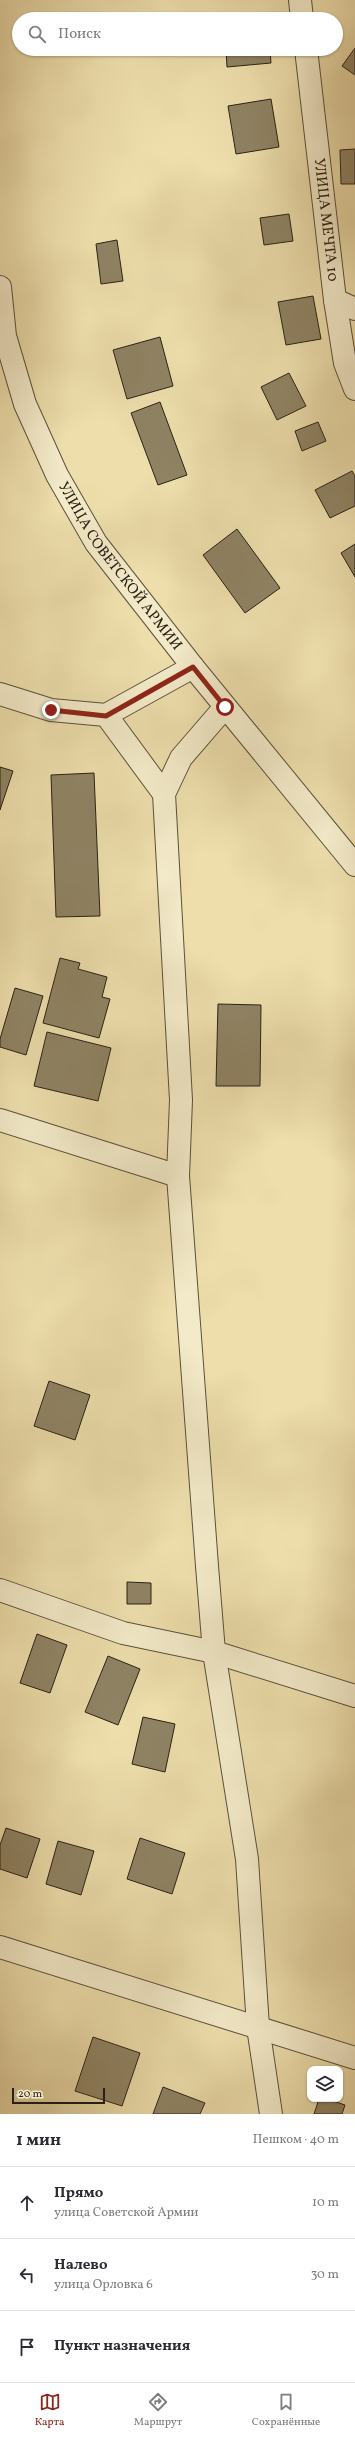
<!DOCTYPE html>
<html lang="ru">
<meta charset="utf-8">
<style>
body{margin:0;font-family:Vollkorn,serif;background:#f2f2f3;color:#2b2b33}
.controls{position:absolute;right:12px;bottom:12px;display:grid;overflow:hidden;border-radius:8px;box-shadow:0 1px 3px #0004}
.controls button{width:36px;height:36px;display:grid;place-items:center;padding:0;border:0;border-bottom:1px solid #e1e1e2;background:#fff;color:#2b2b33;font:20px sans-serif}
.scale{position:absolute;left:12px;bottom:10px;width:93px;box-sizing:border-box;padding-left:4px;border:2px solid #2a2116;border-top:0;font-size:11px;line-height:14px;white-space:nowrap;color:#2a2116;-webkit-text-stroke:3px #f3eac9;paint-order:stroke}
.stop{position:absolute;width:12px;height:12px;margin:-9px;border:3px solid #8f2418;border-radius:50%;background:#fff}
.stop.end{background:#8f2418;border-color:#fff;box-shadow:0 1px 4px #0008}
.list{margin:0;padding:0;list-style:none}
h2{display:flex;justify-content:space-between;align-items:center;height:52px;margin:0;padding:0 16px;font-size:17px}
h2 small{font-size:13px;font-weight:400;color:#7c7c81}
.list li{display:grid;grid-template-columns:26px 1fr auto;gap:12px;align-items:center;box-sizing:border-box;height:72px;padding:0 16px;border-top:1px solid #e1e1e2}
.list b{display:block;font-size:15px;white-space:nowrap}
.list p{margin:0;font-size:13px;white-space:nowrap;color:#7c7c81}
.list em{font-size:13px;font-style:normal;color:#7c7c81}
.icon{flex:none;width:22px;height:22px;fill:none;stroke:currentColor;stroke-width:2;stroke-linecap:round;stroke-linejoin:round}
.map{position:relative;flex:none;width:355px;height:2114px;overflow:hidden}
.search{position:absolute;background:#fff;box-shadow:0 1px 3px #0004;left:12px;right:12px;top:12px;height:44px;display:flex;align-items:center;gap:10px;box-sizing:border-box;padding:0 14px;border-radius:22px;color:#7c7c81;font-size:15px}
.sheet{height:268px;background:#fff}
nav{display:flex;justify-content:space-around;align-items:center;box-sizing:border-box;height:56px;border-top:1px solid #e1e1e2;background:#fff;font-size:11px;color:#7c7c81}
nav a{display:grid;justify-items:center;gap:2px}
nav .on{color:#8f2418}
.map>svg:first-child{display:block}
</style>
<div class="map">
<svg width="355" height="2114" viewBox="0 0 355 2114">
<rect width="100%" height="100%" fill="#eddeac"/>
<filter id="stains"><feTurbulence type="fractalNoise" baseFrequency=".005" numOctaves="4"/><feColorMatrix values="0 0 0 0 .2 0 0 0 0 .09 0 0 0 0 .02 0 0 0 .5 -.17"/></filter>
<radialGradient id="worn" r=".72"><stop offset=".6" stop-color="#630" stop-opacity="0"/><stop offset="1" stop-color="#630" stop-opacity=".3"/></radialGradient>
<path fill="#8f8364" stroke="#2a2116" d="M267 16V19H231Z
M355 48V75L342 66Z
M155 49H184L156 53Z
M226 49H270L271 63 227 67Z
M271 99 279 147 236 154 228 106Z
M355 149V184H341L340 150Z
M289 214 293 241 264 245 260 218Z
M117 240 123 281 101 284 96 244Z
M313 296 321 339 286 345 278 302Z
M160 337 173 386 127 399 113 350Z
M289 373 306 406 277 420 261 387Z
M160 402 187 475 158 485 131 413Z
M318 422 326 441 302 451 295 431Z
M352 471 355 476V506L330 518 315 490Z
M237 529 280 588 245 613 203 555Z
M355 544V577L341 553Z
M0 767 13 771 0 810Z
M94 773 100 916 56 917 51 775Z
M60 958 80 963 78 969 107 977 102 997 110 999 99 1038 43 1023Z
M15 988 43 996 26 1055 0 1047V1039Z
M218 1004 261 1005 260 1086H216Z
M47 1032 111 1048 98 1101 34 1086Z
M49 1381 90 1395 75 1440 34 1426Z
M127 1582 151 1583V1604H127Z
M37 1634 67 1645 50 1693 20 1683Z
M108 1656 140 1669 118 1725 85 1712Z
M143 1717 175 1724 165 1772 132 1764Z
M6 1828 40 1839 27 1878 0 1869V1845Z
M140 1838 185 1853 172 1894 127 1879Z
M58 1841 94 1851 81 1895 46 1884Z
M93 2037 140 2053 122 2106 75 2091Z
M163 2087 205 2103 200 2114H153Z
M319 2099H327L345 2105 342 2114H314Z"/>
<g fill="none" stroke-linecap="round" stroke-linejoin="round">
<g stroke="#5b503c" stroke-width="24">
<g id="minor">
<path d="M300 0 302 19"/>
<path id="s1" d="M306 49 335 300 345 363 355 389"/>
<path id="s2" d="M0 287 5 336 25 404 57 475 96 543 193 667 355 865"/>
<path d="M335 300 355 309"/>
<path d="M0 694 51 710 106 715 193 667"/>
<path d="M225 707 181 758 164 794 181 1100 178 1176 207 1566 214 1652 247 1859 258 2027 271 2114"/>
<path d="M106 715 164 794"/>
<path d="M0 1120 178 1176"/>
<path d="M0 1590 123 1633 214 1652 355 1696"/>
<path d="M0 1947 355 2058"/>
</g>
</g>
<use href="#minor" stroke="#f3eac9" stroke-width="22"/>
</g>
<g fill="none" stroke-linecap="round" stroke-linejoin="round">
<path stroke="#8f2418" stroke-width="5" d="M51 710 106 716 193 667 225 707"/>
</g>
<g text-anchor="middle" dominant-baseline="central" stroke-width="3" stroke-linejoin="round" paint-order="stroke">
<g font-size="15" fill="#2a2116" stroke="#f3eac9">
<text stroke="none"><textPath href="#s1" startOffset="172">УЛИЦА МЕЧТА 10</textPath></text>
<text stroke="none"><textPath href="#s2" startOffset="309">УЛИЦА СОВЕТСКОЙ АРМИИ</textPath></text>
</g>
</g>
<rect width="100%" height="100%" filter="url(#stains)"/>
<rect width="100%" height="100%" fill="url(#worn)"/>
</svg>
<div class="controls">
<button><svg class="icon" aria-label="layers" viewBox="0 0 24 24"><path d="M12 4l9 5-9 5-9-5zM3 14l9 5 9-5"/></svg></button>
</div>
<div class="scale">20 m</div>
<div class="stop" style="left:225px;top:707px"></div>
<div class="stop end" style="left:51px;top:710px"></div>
<div class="search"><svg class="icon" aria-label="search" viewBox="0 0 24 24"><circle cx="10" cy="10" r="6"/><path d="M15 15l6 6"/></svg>Поиск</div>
</div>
<section class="sheet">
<h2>1 мин<small>Пешком · 40 m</small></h2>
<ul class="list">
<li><svg class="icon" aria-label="ahead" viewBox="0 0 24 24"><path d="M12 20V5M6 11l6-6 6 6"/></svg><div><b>Прямо</b><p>улица Советской Армии</p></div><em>10 m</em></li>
<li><svg class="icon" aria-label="left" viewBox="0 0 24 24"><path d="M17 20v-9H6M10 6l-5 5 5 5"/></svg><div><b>Налево</b><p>улица Орловка 6</p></div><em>30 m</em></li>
<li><svg class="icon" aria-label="arrive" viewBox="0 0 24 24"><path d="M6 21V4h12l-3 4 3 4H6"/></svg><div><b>Пункт назначения</b></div></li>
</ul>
</section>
<nav>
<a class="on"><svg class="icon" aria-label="map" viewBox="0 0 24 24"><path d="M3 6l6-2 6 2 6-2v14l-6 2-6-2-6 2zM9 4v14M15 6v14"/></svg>Карта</a>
<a><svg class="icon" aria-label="directions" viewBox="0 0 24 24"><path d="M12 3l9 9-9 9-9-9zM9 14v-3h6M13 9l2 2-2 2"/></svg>Маршрут</a>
<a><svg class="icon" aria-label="saved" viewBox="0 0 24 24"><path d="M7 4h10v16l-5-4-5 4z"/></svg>Сохранённые</a>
</nav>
